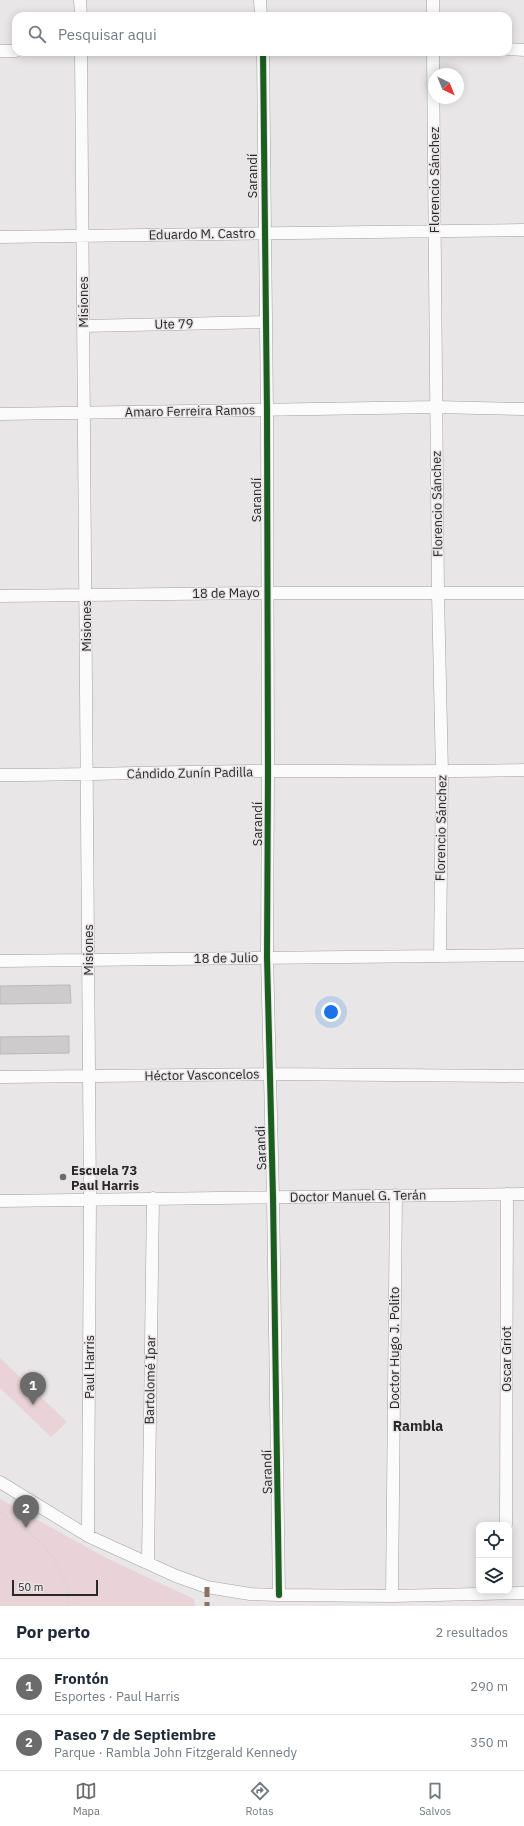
<!DOCTYPE html>
<html lang="pt">
<meta charset="utf-8">
<style>
body{margin:0;font-family:"IBM Plex Sans",sans-serif;background:#f2f2f3;color:#1f2937}
.controls{position:absolute;right:12px;bottom:12px;display:grid;overflow:hidden;border-radius:8px;box-shadow:0 2px 10px #0003}
.controls button{width:36px;height:36px;display:grid;place-items:center;padding:0;border:0;border-bottom:1px solid #e0e1e3;background:#fff;color:#1f2937;font:20px sans-serif}
.compass{position:absolute;left:428px;top:68px;width:36px;height:36px;border-radius:50%;background:#fff;box-shadow:0 2px 10px #0003;rotate:137deg}
.scale{position:absolute;left:12px;bottom:10px;width:86px;box-sizing:border-box;padding-left:4px;border:2px solid #2a2929;border-top:0;font-size:11px;line-height:14px;white-space:nowrap;color:#2a2929;-webkit-text-stroke:3px #e9e5e6;paint-order:stroke}
.you{position:absolute;left:331px;top:1012px;width:14px;height:14px;margin:-10px;border:3px solid #fff;border-radius:50%;background:#1a73e8;box-shadow:0 0 0 6px #1a73e833}
.badge{display:grid;place-items:center;width:26px;height:26px;border-radius:50%;background:#6c6b6c;color:#fff;font-size:13px;font-weight:700}
.pin{position:absolute;translate:-50% -33px;filter:drop-shadow(0 1px 2px #0008)}
.pin::after{content:'';position:absolute;top:21px;width:14px;height:12px;background:inherit;clip-path:polygon(0 0,100% 0,50% 100%)}
.list{margin:0;padding:0;list-style:none}
h2{display:flex;justify-content:space-between;align-items:center;height:52px;margin:0;padding:0 16px;font-size:17px}
h2 small{font-size:13px;font-weight:400;color:#747a83}
.list li{display:grid;grid-template-columns:26px 1fr auto;gap:12px;align-items:center;box-sizing:border-box;height:56px;padding:0 16px;border-top:1px solid #e0e1e3}
.list b{display:block;font-size:15px;white-space:nowrap}
.list p{margin:0;font-size:13px;white-space:nowrap;color:#747a83}
.list em{font-size:13px;font-style:normal;color:#747a83}
.icon{flex:none;width:22px;height:22px;fill:none;stroke:currentColor;stroke-width:2;stroke-linecap:round;stroke-linejoin:round}
.map{position:relative;flex:none;width:524px;height:1606px;overflow:hidden}
.search{position:absolute;background:#fff;box-shadow:0 2px 10px #0003;left:12px;right:12px;top:12px;height:44px;display:flex;align-items:center;gap:10px;box-sizing:border-box;padding:0 14px;border-radius:12px;color:#747a83;font-size:15px}
.sheet{height:164px;background:#fff}
nav{display:flex;justify-content:space-around;align-items:center;box-sizing:border-box;height:56px;border-top:1px solid #e0e1e3;background:#fff;font-size:11px;color:#747a83}
nav a{display:grid;justify-items:center;gap:2px}
nav .on{color:#6c6b6c}
.map>svg:first-child{display:block}
</style>
<div class="map">
<svg width="524" height="1606" viewBox="0 0 524 1606">
<rect width="100%" height="100%" fill="#e8e6e7"/>
<path fill="#e9d2d8" d="M0 1358 67 1422 51 1437 0 1388Z
M0 1499 106 1558 194 1599 195 1606H0Z"/>
<path fill="#cdcbcc" stroke="#bab8b9" d="M70 985 71 1003 0 1004V986Z
M69 1036V1053L0 1054V1037Z"/>
<g fill="none" stroke-linecap="round" stroke-linejoin="round">
<g stroke="#a2a0a1" stroke-width="13">
<path id="minor" d="M80 0 81 16
M260 0 261 16
M433 0V16
M508 49 524 50
M0 51H16
M81 52 90 1199 88 1536
M263 52 267 410 268 771 267 957 273 1197 279 1595
M433 52 438 594 442 772 440 955
M0 237 524 230
M83 326 265 322
M0 414 436 407 524 409
M0 596 267 593H524
M0 775C90 775 180 771 270 771 354 771 439 772 524 770
M0 961 524 955
M0 1077 269 1074 524 1076
M0 1201 524 1194
M0 1482 88 1536 176 1576 207 1587 250 1594 279 1595 392 1596 524 1593
M506 1525 507 1194
M148 1562 153 1198
M392 1596 396 1195"/>
</g>
<path stroke="#d2d1d1" stroke-width="2" stroke-dasharray="1 3" stroke-linecap="butt" d="M0 1513C21 1526 43 1539 55 1562 63 1576 69 1592 77 1606
M67 1606 68 1591"/>
<use href="#minor" stroke="#fcfbfb" stroke-width="12"/>
<path stroke="#8d6e63" stroke-width="5" stroke-dasharray="10 5" stroke-linecap="butt" d="M207 1587V1606"/>
<g stroke="#e9e5e6" stroke-width="8">
<path id="cycleway" d="M263 52 267 410 268 771 267 957 273 1197 279 1595"/>
</g>
<use href="#cycleway" stroke="#1b5e20" stroke-width="6"/>
</g>
<circle fill="#6c6b6c" stroke="#e9e5e6" stroke-width="1.5" cx="63" cy="1177" r="4"/>
<g text-anchor="middle" dominant-baseline="central" stroke-width="3" stroke-linejoin="round" paint-order="stroke">
<g font-size="13" fill="#2a2929" stroke="#e9e5e6">
<text transform="translate(252 176) rotate(-90)">Sarandí</text>
<text transform="translate(434 180) rotate(-90)">Florencio Sánchez</text>
<text transform="translate(202 234) rotate(-1)">Eduardo M. Castro</text>
<text transform="translate(83 302) rotate(-90)">Misiones</text>
<text transform="translate(174 324) rotate(-1)">Ute 79</text>
<text transform="translate(190 411) rotate(-1)">Amaro Ferreira Ramos</text>
<text transform="translate(256 500) rotate(-90)">Sarandí</text>
<text transform="translate(437 504) rotate(-91)">Florencio Sánchez</text>
<text transform="translate(226 593) rotate(-1)">18 de Mayo</text>
<text transform="translate(86 626) rotate(-90)">Misiones</text>
<text transform="translate(190 773) rotate(-1)">Cándido Zunín Padilla</text>
<text transform="translate(257 824) rotate(-90)">Sarandí</text>
<text transform="translate(441 828) rotate(-89)">Florencio Sánchez</text>
<text transform="translate(88 950) rotate(-90)">Misiones</text>
<text transform="translate(226 958) rotate(-1)">18 de Julio</text>
<text transform="translate(202 1075) rotate(-1)">Héctor Vasconcelos</text>
<text transform="translate(261 1148) rotate(-92)">Sarandí</text>
<text transform="translate(358 1196) rotate(-1)">Doctor Manuel G. Terán</text>
<text transform="translate(394 1348) rotate(-90)">Doctor Hugo J. Polito</text>
<text transform="translate(506 1359) rotate(-90)">Oscar Griot</text>
<text transform="translate(89 1367) rotate(-90)">Paul Harris</text>
<text transform="translate(150 1380) rotate(-89)">Bartolomé Ipar</text>
<text transform="translate(267 1472) rotate(-91)">Sarandí</text>
</g>
<g font-size="13" font-weight="bold" fill="#2a2929" stroke="#e9e5e6" text-anchor="start">
<text x="71" y="1170">Escuela 73<tspan x="71" dy="15">Paul Harris</tspan></text>
</g>
<g font-size="14" font-weight="bold" fill="#2a2929" stroke="#e9e5e6">
<text x="418" y="1426">Rambla</text>
</g>
</g>
</svg>
<div class="controls">
<button><svg class="icon" aria-label="locate" viewBox="0 0 24 24"><circle cx="12" cy="12" r="6"/><path d="M12 2v4M12 18v4M2 12h4M18 12h4"/></svg></button>
<button><svg class="icon" aria-label="layers" viewBox="0 0 24 24"><path d="M12 4l9 5-9 5-9-5zM3 14l9 5 9-5"/></svg></button>
</div>
<svg class="compass" viewBox="-18 -18 36 36"><path d="M0-13l5 13h-10z" fill="#e53935"/><path d="M0 13l5-13h-10z" fill="#747a83"/></svg>
<div class="scale">50 m</div>
<div class="you"></div>
<div class="pin badge" style="left:33px;top:1405px">1</div>
<div class="pin badge" style="left:26px;top:1528px">2</div>
<div class="search"><svg class="icon" aria-label="search" viewBox="0 0 24 24"><circle cx="10" cy="10" r="6"/><path d="M15 15l6 6"/></svg>Pesquisar aqui</div>
</div>
<section class="sheet">
<h2>Por perto<small>2 resultados</small></h2>
<ul class="list">
<li><span class="badge">1</span><div><b>Frontón</b><p>Esportes · Paul Harris</p></div><em>290 m</em></li>
<li><span class="badge">2</span><div><b>Paseo 7 de Septiembre</b><p>Parque · Rambla John Fitzgerald Kennedy</p></div><em>350 m</em></li>
</ul>
</section>
<nav>
<a class="on"><svg class="icon" aria-label="map" viewBox="0 0 24 24"><path d="M3 6l6-2 6 2 6-2v14l-6 2-6-2-6 2zM9 4v14M15 6v14"/></svg>Mapa</a>
<a><svg class="icon" aria-label="directions" viewBox="0 0 24 24"><path d="M12 3l9 9-9 9-9-9zM9 14v-3h6M13 9l2 2-2 2"/></svg>Rotas</a>
<a><svg class="icon" aria-label="saved" viewBox="0 0 24 24"><path d="M7 4h10v16l-5-4-5 4z"/></svg>Salvos</a>
</nav>
